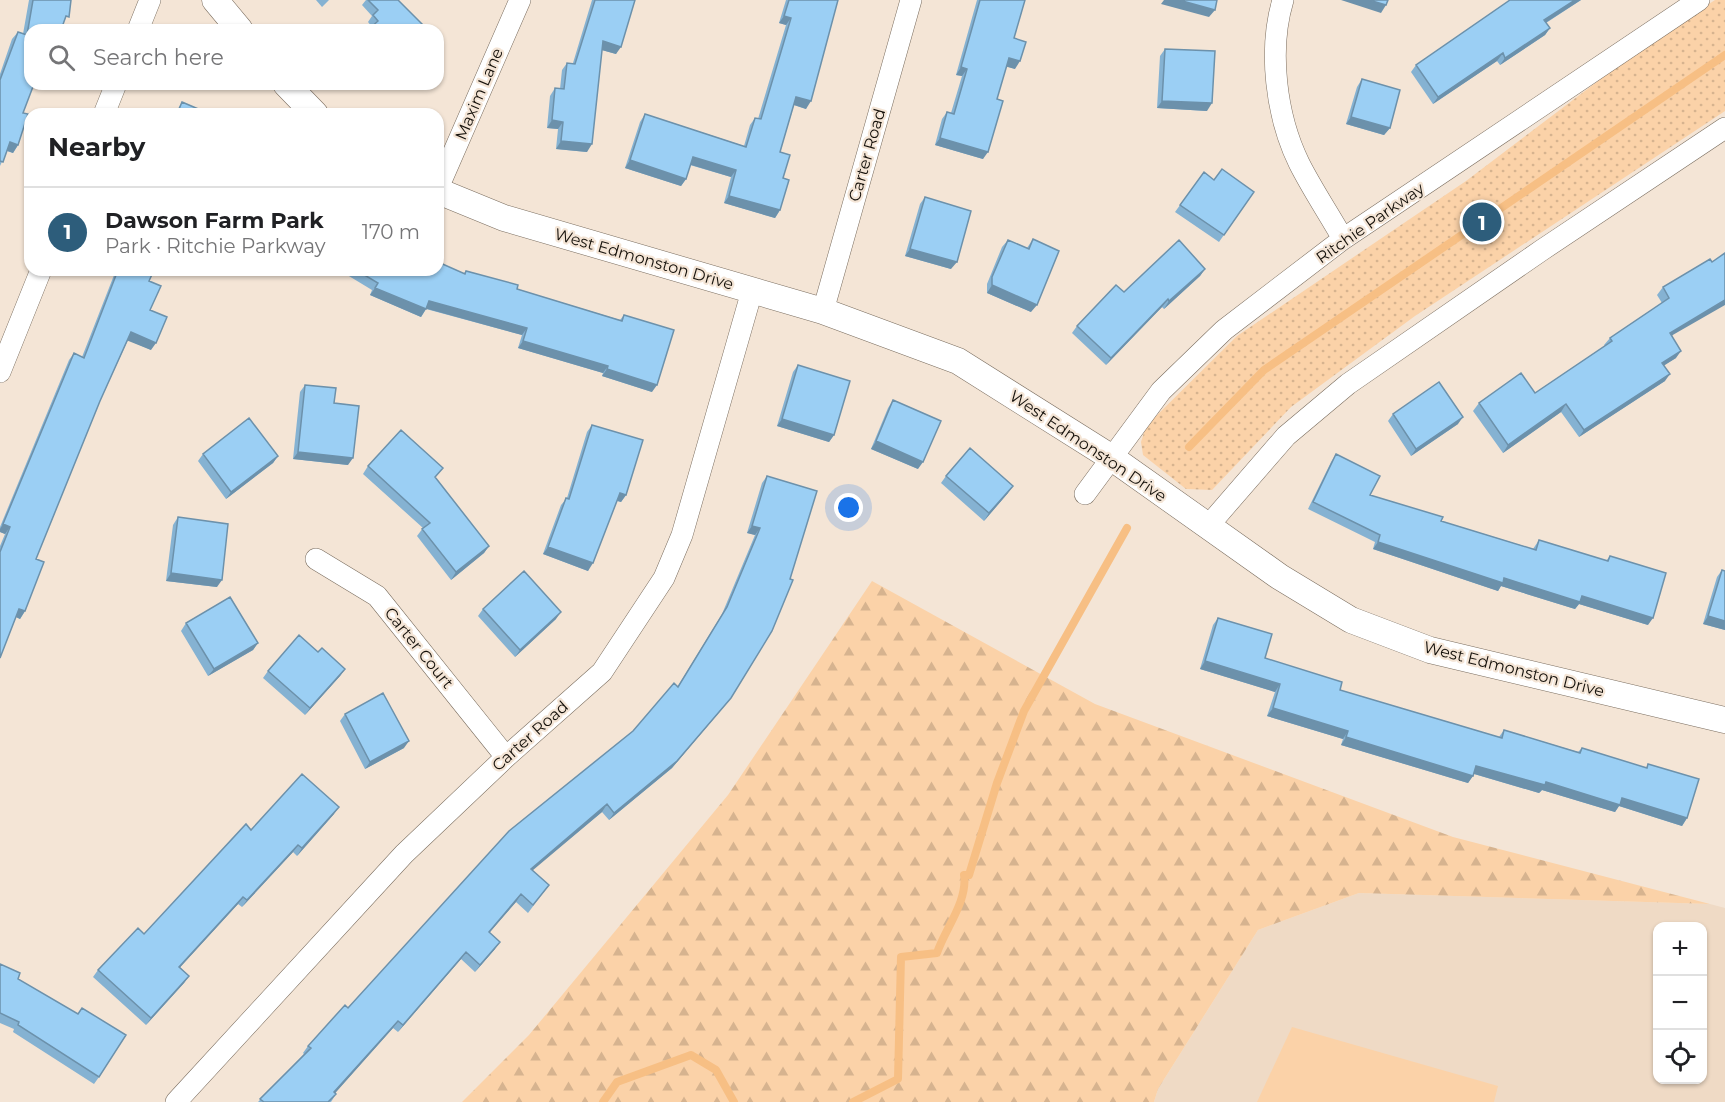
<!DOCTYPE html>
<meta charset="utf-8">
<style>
body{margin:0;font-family:Montserrat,sans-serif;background:#f2f2f2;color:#202124}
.controls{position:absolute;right:18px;bottom:18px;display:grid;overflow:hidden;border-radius:12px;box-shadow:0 2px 4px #0004}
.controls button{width:54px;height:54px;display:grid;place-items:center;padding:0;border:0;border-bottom:2px solid #e0e0e0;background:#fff;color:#202124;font:30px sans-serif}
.you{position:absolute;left:849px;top:508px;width:21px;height:21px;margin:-15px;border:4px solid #fff;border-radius:50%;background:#1a73e8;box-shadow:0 0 0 9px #1a73e833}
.badge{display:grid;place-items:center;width:39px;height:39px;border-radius:50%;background:#2d5d7b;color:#fff;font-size:20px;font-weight:700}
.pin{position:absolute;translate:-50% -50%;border:3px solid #fff;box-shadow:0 2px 6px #0006}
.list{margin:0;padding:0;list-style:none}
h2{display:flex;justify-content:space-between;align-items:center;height:78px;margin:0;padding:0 24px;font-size:26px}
h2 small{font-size:20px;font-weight:400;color:#757577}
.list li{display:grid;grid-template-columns:39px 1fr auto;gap:18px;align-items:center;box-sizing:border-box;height:90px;padding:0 24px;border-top:2px solid #e0e0e0}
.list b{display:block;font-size:22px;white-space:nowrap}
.list p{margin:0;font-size:20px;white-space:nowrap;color:#757577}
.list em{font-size:20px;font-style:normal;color:#757577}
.icon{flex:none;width:33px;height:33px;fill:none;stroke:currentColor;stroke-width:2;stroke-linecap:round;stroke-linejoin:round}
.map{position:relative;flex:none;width:1725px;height:1102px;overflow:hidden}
.search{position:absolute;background:#fff;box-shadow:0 2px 4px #0004;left:24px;top:24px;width:420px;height:66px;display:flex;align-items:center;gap:15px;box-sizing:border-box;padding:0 21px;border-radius:18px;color:#757577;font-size:22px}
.panel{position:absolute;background:#fff;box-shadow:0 2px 4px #0004;left:24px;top:108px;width:420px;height:168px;border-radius:18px}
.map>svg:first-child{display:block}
</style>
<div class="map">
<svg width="1725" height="1102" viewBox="0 0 1725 1102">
<defs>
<pattern id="green-dots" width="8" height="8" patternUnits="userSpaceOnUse" patternTransform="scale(1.5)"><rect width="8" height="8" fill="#fbd2a8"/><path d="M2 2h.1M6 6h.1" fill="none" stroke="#d6b38f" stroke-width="1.8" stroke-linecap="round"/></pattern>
<pattern id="forest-firs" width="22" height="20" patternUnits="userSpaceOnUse" patternTransform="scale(1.5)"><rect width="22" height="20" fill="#fbd2a8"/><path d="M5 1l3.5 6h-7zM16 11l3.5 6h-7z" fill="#d6b38f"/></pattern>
</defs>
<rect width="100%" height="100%" fill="#f4e5d6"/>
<path fill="#efdac5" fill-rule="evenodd" d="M1359 893 1710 904 1725 908V1102H1154L1158 1089 1258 930ZM1658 926H1702V1080H1658Z"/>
<path fill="url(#green-dots)" d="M1715 0H1725V111L1415 316 1291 407 1212 490 1186 489 1143 455 1141 442 1146 426 1237 336 1466 181 1647 44Z"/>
<path fill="url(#forest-firs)" d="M872 581 1095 704 1453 837 1710 904 1359 893 1258 930 1158 1089 1154 1102H462L529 1035 728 795Z"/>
<path fill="#fbd2a8" d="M1292 1027 1498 1086 1494 1102H1257Z"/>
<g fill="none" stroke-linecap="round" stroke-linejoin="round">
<path stroke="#f7bf84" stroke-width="8" d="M1189 447 1264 370 1725 55
M603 1102 617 1082 691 1055 716 1070 734 1102
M853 1102 898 1079 901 957 937 953C945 929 968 901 964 875H969L997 783 1024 711 1127 528"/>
<g stroke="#7a6d5f" stroke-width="22">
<path id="minor" d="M1283 0C1268 50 1276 116 1299 163 1312 189 1329 214 1343 239
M138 30 150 0
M104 114 116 84
M438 188 520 0
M823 311 911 0
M0 372 41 270
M1085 494 1161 391 1224 330 1343 239 1699 0
M1208 526 1286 436 1348 384 1542 250 1725 128
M316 559 377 596 506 757
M176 1102 404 854 506 757 602 672 664 578 682 535 752 291"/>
</g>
<g stroke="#7a6d5f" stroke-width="27">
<path id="tertiary" d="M215 0 240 30
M286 84 315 114
M438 191 504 218 823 311 958 361 1112 458 1280 577 1351 620 1430 650 1725 720"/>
</g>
<use href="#minor" stroke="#fff" stroke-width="21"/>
<use href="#tertiary" stroke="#fff" stroke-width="26"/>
</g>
<path fill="#85b2d2" d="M29 0H71L30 30 23 113 18 145 13 153 7 151 0 166V74L12 39 18 32 23 34Z
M316 0H329L322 7Z
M366 0H398L428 30 372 27 368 22 372 16 362 5Z
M592 0H635L616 54 602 50 587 152 556 149 558 129 547 128 550 96 555 88 560 89 562 70 567 63H573Z
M786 0H838L806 109 794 105 780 152 783 178 780 210 775 218 724 203 731 177 690 165 686 179 681 186 625 168 640 122 645 114 744 146 750 125 755 118 758 119 786 25 779 23Z
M977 0H1025L1014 38 1015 69 1006 66 997 99 983 159 935 145 942 119 947 112 951 113 962 76 956 75Z
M1510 0H1581L1546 23 1550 28 1545 35 1500 65 1497 61 1433 104 1411 72 1416 65Z
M1165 49 1207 111 1157 108 1160 56Z
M1362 79 1390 128 1384 135 1346 124 1357 87Z
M182 102 210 114H175Z
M1204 172 1214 180 1254 192 1219 242 1175 212Z
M925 197 951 269 905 256 920 204Z
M1033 239 1031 312 987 293V284L1002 247 1008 240 1027 248Z
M1710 259 1672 336 1676 358 1664 365 1665 381 1579 437 1561 412 1503 453 1473 411 1479 403 1535 393 1605 346 1604 345 1610 338 1662 303 1657 295 1663 287Z
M1205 269 1200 276 1164 309 1162 307 1106 365 1072 333 1077 326 1124 292Z
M116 270H154L149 281 151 350 128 340 100 401 36 559 25 611 20 619 16 617 0 658V546L5 534 0 532V527L69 360 74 353 82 357Z
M339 270H438L464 273 466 271 517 289 620 320 624 315 652 392 602 376 603 373 518 348 522 335 426 309 421 317 370 295 372 290Z
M798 365 834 435 829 442 777 426 793 372Z
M305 385 334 403 348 465 293 459 300 392Z
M893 400 918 469 871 449 888 408Z
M1393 414 1458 424 1411 456 1388 421Z
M592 425 626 495 621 502 617 501 588 571 543 554 561 505 567 498 587 432Z
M203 454 278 456 273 463 226 499 198 461Z
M1336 454 1370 495 1441 521 1533 549 1539 540 1606 561 1610 556 1648 625 1579 604 1575 609 1501 586 1498 591 1373 549 1375 542 1308 509 1331 462Z
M368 466 437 475 435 478 489 546 484 553 451 580 417 536 423 528 363 474Z
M767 476 817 491 731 698 725 705 672 768 609 820 602 812 532 870 549 885 528 913 516 902 489 932 495 949 475 972 461 959 398 1032 393 1028 335 1093 336 1094 331 1102H258L304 1054 303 1053 308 1046 633 731 678 686 722 614 755 535 747 533 762 483Z
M946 476 1008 493 984 521 941 483Z
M178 517 217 587 166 581 173 525Z
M1722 570 1725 571V630L1703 624 1717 577Z
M483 609 556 619 515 657 478 616Z
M1218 618 1265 658 1340 690 1499 737 1504 730 1578 752 1582 748 1646 768 1648 764 1687 818 1682 826 1619 806 1615 812 1542 790 1539 793 1474 774 1468 783 1341 745 1343 739 1267 716 1275 692 1200 669 1213 625Z
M186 623 258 643 253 650 208 676 181 631Z
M318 652 345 669 340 676 305 715 263 678 268 671Z
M345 714 404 748 365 769 340 721Z
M334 814 297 856 293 852 242 907 238 904 180 967 189 976 184 983 146 1025 93 977 98 970 144 934 251 830Z
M0 964 18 979 99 1077 94 1084 13 1032 14 1029 0 1023Z"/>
<path fill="#6c91ab" d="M1164 0H1179L1215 10 1209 17 1161 4Z
M1341 0H1369L1386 5 1381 13Z
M1575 0H1581L1539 27 1544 20Z
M784 16 791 18 786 25 779 23Z
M1550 28 1545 35 1500 65 1505 58Z
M603 41 621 47 616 54 598 49Z
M1503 53 1497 61 1433 104 1438 97Z
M1009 58 1020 61 1015 69 1004 66Z
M961 67 967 69 962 76 956 75Z
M796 97 811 101 806 109 791 104Z
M1162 101 1212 103 1207 111 1157 108Z
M1351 117 1390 128 1384 135 1346 124Z
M552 120 563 122 558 129 547 128Z
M940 138 988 152 983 159 935 145Z
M561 141 592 144 587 152 556 149Z
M10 142 18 145 13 153 5 150Z
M693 157 736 170 731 177 688 164Z
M630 160 686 179 681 186 625 168Z
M729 196 780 210 775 218 724 203Z
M910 249 957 262 951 269 905 256Z
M1205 269 1200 276 1164 309 1169 301Z
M992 285 1037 305 1031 312 987 293Z
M375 288 426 309 421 317 370 295Z
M1168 299 1162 307 1106 365 1111 358Z
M1725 300V305L1664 340 1670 333Z
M429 301 527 328 522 335 424 308Z
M131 332 156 343 151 350 126 340Z
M523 341 608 366 603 373 518 348Z
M1681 351 1676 358 1657 370 1662 363Z
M607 369 657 385 652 392 602 376Z
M1670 374 1665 381 1579 437 1584 430Z
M1566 404 1561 412 1503 453 1508 445Z
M1463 417 1458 424 1411 456 1416 449Z
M782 419 834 435 829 442 777 426Z
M876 441 923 462 918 469 871 449Z
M298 452 353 458 348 465 293 459Z
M278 456 273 463 226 499 231 492Z
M1013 486 1008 493 984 521 989 513Z
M620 493 626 495 621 502 615 500Z
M3 524 10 527 5 534 0 532V529Z
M752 526 760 528 755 535 747 533Z
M1378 542 1504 578 1582 596 1653 618 1648 625 1579 604 1575 609 1501 586 1498 591 1373 549Z
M489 546 484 553 451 580 456 572Z
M548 547 593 563 588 571 543 554Z
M171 573 222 580 217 587 166 581Z
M19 609 25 611 20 619 14 616Z
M561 612 556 619 515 657 520 650Z
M1708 616 1725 621V630L1703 624Z
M258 643 253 650 208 676 214 669Z
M1205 661 1280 684 1275 692 1200 669Z
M345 669 340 676 305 715 310 708Z
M731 698 672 768 609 820 614 813Z
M1273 708 1348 731 1343 739 1267 716Z
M1346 737 1473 776 1468 783 1341 745Z
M409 741 404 748 365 769 370 762Z
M1476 766 1622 798 1687 818 1682 826 1619 806 1615 812 1542 790 1539 793 1471 773Z
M607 804 602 812 526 876 531 869Z
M339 807 334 814 297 856 302 848Z
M298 845 293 852 242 907 247 900Z
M521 894 516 902 484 939 489 932Z
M243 897 238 904 174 974 179 967Z
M500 942 495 949 475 972 480 965Z
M466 952 461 959 398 1032 403 1025Z
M189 976 184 983 146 1025 151 1018Z
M398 1021 393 1028 329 1100 334 1092Z"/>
<path fill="#9bcff4" stroke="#6c91ab" stroke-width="1.5" d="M33 0H71L69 17 66 16 61 30H30V84H34L23 113 28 114 18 145 10 142 3 162 0 161V80L18 32 27 35Z
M368 0H398L428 30H368L378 21 373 15 378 10Z
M595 0H635L621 47 603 41 592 144 561 141 563 122 552 120 555 88 564 89 567 63 575 64Z
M789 0H838L811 101 796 97 780 152 790 155 783 178 789 180 780 210 729 196 736 170 693 157 686 179 630 160 645 114 746 147 755 118 761 119 791 18 784 16Z
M980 0H1025L1014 38 1026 42 1020 61 1009 58 997 99 1003 101 988 152 940 138 947 112 954 114 967 69 961 67Z
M1179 0H1217L1215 10Z
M1369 0H1388L1386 5Z
M1510 0H1575L1544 20 1550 28 1505 58 1503 53 1438 97 1416 65Z
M1165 49 1215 51 1212 103 1162 101Z
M1362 79 1400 90 1390 128 1351 117Z
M182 102 210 114H177Z
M1222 169 1254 192 1224 235 1180 205 1204 172 1214 180Z
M925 197 971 211 957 262 910 249Z
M1033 239 1059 251 1037 305 992 285V277L1008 240 1029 249Z
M1179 240 1205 269 1169 301 1168 299 1111 358 1077 326 1116 285 1124 292Z
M1725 253V300L1670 333 1681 351 1662 363 1670 374 1584 430 1566 404 1508 445 1479 403 1521 373 1535 393 1612 341 1610 338 1669 298 1663 287 1710 259 1712 262Z
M438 262 465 274 466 271 518 285 517 289 622 321 624 315 674 330 657 385 607 369 608 366 523 341 527 328 429 301 426 309 375 288 378 283 356 270H438Z
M118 270H154L149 281 161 286 150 310 167 317 156 343 131 332 100 401 36 559 44 562 25 611 19 609 0 658V552L10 527 3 524 74 353 84 358Z
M798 365 850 381 834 435 782 419Z
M1439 382 1463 417 1416 449 1393 414Z
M305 385 336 388 334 403 359 406 353 458 298 452Z
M893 400 941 421 923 462 876 441Z
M249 418 278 456 231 492 203 454Z
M592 425 643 440 626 495 620 493 593 563 548 547 566 498 569 499Z
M401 430 443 468 435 477 489 546 456 572 422 529 430 523 368 466Z
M970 448 1013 486 989 513 946 476Z
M1336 454 1380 476 1370 495 1443 517 1441 521 1536 550 1539 540 1608 561 1610 556 1666 573 1653 618 1582 596 1580 602 1504 578 1503 583 1378 542 1380 535 1313 502Z
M767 476 817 491 790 579 793 580 772 631 731 698 677 761 614 813 607 804 531 869 549 885 533 905 521 894 489 932 500 942 480 965 466 952 403 1025 398 1021 334 1092 336 1094 328 1102H264L260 1099 311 1048 308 1046 345 1005 348 1008 509 831 633 731 674 683 678 687 727 607 760 528 752 526Z
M178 517 228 524 222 580 171 573Z
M1722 570 1725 571V621L1708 616Z
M524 571 561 612 520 650 483 609Z
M230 597 258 643 214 669 186 623Z
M1218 618 1272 634 1265 658 1342 682 1340 690 1502 738 1504 730 1580 753 1582 748 1647 768 1648 764 1699 779 1687 818 1622 798 1620 805 1546 782 1545 785 1476 766 1473 776 1346 737 1348 731 1273 708 1280 684 1205 661Z
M299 635 318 652 322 648 345 669 310 708 268 671Z
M383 693 409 741 370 762 345 714Z
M302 774 339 807 302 848 298 845 247 900 243 897 179 967 189 976 151 1018 98 970 138 928 144 934 246 824 251 830Z
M0 964 20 973 18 979 78 1014 82 1008 126 1035 99 1077 18 1025 19 1022 0 1013Z"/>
<g text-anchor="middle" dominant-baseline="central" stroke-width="4.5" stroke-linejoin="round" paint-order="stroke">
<g font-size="16" fill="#14100a" stroke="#f4e5d6">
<text transform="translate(479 94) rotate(-67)">Maxim Lane</text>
<text transform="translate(867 155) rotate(-74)">Carter Road</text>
<text transform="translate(1370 223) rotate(-35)">Ritchie Parkway</text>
<text transform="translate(644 259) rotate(16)">West Edmonston Drive</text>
<text transform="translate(1088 446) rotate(34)">West Edmonston Drive</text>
<text transform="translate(419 648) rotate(51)">Carter Court</text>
<text transform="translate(1514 669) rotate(14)">West Edmonston Drive</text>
<text transform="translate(530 736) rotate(-42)">Carter Road</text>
</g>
</g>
</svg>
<div class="controls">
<button>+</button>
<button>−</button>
<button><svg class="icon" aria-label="locate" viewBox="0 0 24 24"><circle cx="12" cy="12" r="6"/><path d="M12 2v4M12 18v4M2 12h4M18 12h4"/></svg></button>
</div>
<div class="you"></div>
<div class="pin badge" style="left:1482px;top:222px">1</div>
<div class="search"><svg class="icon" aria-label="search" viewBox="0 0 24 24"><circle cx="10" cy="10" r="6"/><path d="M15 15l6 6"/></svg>Search here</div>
<section class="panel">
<h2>Nearby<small></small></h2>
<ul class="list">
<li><span class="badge">1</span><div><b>Dawson Farm Park</b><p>Park · Ritchie Parkway</p></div><em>170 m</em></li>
</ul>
</section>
</div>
